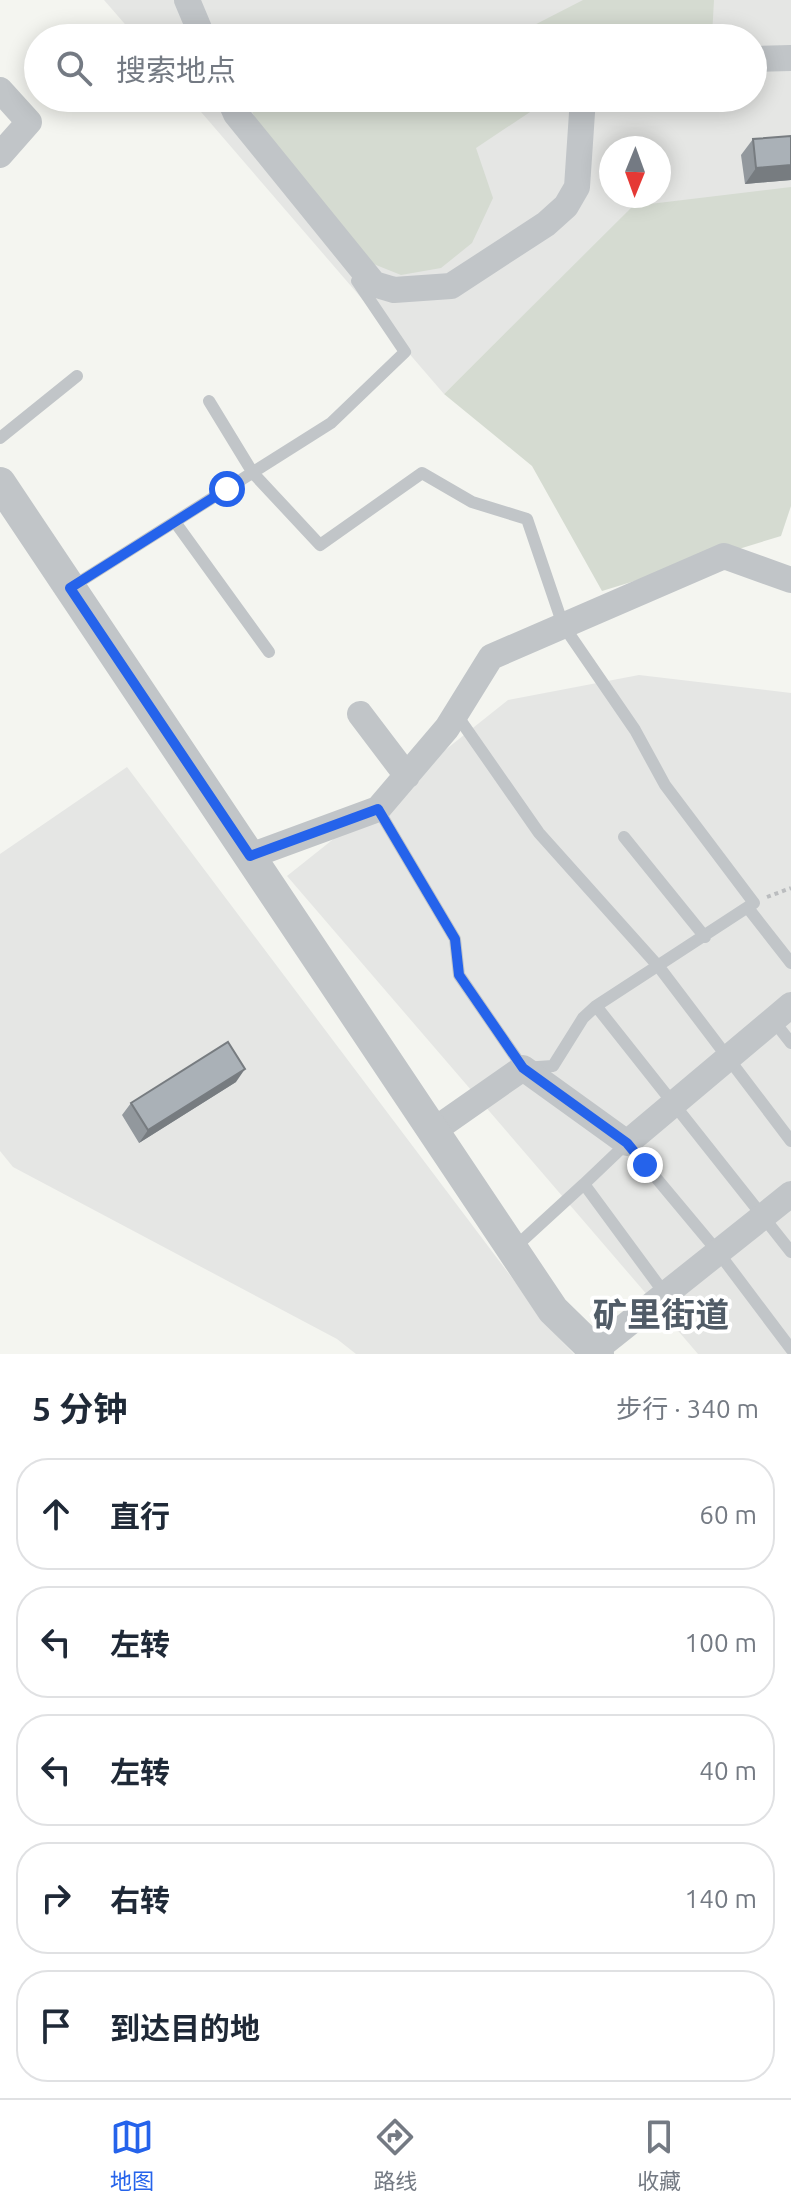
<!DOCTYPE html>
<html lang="zh">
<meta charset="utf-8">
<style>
body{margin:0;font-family:Ubuntu,"Noto Sans SC",sans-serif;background:#f2f2f3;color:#1f2937}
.compass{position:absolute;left:599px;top:136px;width:72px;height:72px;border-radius:50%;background:#fff;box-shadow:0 4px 20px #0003;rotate:181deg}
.stop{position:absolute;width:24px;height:24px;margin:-18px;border:6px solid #2563eb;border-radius:50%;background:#fff}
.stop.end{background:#2563eb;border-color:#fff;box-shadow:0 2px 8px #0008}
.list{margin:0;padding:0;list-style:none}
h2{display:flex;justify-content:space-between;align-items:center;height:104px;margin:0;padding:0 32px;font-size:34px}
h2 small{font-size:26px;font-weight:400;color:#747a83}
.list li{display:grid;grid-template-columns:52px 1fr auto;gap:24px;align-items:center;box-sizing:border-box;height:112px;margin:0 16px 16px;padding:0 16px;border:2px solid #e0e1e3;border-radius:32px}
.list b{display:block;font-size:30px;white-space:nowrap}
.list em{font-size:26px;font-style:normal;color:#747a83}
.icon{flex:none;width:44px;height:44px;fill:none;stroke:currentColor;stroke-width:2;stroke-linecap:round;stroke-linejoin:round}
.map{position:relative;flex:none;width:791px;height:1354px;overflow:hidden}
.search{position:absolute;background:#fff;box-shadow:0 4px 20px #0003;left:24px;right:24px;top:24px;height:88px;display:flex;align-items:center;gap:20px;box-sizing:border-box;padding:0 28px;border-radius:44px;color:#747a83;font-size:30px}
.sheet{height:744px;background:#fff}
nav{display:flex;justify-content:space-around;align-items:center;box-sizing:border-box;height:112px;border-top:2px solid #e0e1e3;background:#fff;font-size:22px;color:#747a83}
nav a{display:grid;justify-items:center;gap:4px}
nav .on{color:#2563eb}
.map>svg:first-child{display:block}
</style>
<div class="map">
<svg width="791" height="1354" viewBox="0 0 791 1354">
<rect width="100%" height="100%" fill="#f4f5f0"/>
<path fill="#e5e6e4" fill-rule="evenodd" d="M104 0H791V202L623 217 444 394 189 98H753V38H137ZM611 148H659V196H611Z
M639 675 791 693V1354H698L287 876 508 700Z
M127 767 552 1331 574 1354H356L337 1339 13 1167 0 1151V854Z"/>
<path fill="#d5dbd1" d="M583 0H714L712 36 509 38Z
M469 98H551L476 148 493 198 472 243 441 268 401 275 371 263 269 149 250 107 468 109Z
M791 187V506L781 536 602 591 532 466 444 394 633 206Z"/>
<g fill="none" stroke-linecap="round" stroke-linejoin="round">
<path stroke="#bbbdbf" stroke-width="4" stroke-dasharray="4 4" stroke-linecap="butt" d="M767 897 791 888"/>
<path stroke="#c1c5c8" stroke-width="12" d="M209 401 253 473 320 545 422 473 472 502 527 519 563 625 635 730 665 785 754 903 596 1006 583 1018 553 1066 523 1068 459 975 455 939 378 809
M0 438 77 376
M175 522 269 652
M70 588 331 423 405 352 357 281
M456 714 539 833 659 967 791 1141
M624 837 705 937
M748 908 791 963
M596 1006 791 1252
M773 1020 791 1043
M584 1184 627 1143 718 1252 791 1349
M513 1249 584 1184 665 1294"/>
<path stroke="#c1c5c8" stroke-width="26" d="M187 0 203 38
M753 59 791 58
M0 90 29 122 0 155
M229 98 236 114 374 284 394 290 451 286 546 224 566 206 577 187 583 98
M360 714 407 776
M250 856 378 809 447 728 491 657 724 556 791 580
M433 1131 523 1068 627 1143 791 1005
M594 1351 791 1194"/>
<path stroke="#c1c5c8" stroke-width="32" d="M0 483 553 1310 598 1354"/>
</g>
<path fill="#92989d" d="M791 136V180L745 184 741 155 753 139Z
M236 1082 139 1143 122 1115 131 1103Z"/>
<path fill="#777c80" d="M791 165V180L745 184 756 168Z
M245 1069 236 1082 139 1143 148 1130Z"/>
<path fill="#aab1b7" stroke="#777c80" stroke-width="2" d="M791 136V165L756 168 753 139Z
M228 1042 245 1069 148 1130 131 1103Z"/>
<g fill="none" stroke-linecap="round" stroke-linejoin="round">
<path stroke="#2563eb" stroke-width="10" d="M227 489 70 588 250 856 378 809 455 939 459 975 523 1068 627 1143 645 1165"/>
</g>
<g text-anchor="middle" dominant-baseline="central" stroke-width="8" stroke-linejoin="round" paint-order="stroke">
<g font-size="34" font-weight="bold" fill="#515c67" stroke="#fff">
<text x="661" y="1314">矿里街道</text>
</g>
</g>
</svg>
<svg class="compass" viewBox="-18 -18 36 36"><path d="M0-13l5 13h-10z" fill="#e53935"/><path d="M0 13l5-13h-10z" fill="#747a83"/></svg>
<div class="stop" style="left:227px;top:489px"></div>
<div class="stop end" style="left:645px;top:1165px"></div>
<div class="search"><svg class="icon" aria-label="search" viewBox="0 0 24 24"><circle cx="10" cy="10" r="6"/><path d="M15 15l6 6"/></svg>搜索地点</div>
</div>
<section class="sheet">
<h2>5 分钟<small>步行 · 340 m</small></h2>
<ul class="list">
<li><svg class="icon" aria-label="ahead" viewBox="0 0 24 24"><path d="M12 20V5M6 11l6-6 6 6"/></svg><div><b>直行</b></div><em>60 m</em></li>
<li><svg class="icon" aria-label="left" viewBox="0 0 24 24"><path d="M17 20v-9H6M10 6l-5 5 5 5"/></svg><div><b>左转</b></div><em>100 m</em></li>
<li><svg class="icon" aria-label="left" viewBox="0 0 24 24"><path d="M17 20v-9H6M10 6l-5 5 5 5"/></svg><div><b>左转</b></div><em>40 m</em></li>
<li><svg class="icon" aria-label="right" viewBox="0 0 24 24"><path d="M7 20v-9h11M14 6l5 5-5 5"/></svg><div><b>右转</b></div><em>140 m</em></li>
<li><svg class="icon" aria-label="arrive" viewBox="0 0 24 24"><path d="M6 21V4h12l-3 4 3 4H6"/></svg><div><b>到达目的地</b></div></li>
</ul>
</section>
<nav>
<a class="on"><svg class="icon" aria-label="map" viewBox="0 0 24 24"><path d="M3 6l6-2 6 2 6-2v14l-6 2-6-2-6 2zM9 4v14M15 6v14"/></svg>地图</a>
<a><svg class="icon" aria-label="directions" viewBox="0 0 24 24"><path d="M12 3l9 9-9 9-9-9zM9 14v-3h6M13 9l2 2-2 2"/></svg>路线</a>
<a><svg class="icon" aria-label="saved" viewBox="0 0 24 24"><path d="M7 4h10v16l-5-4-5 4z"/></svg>收藏</a>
</nav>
